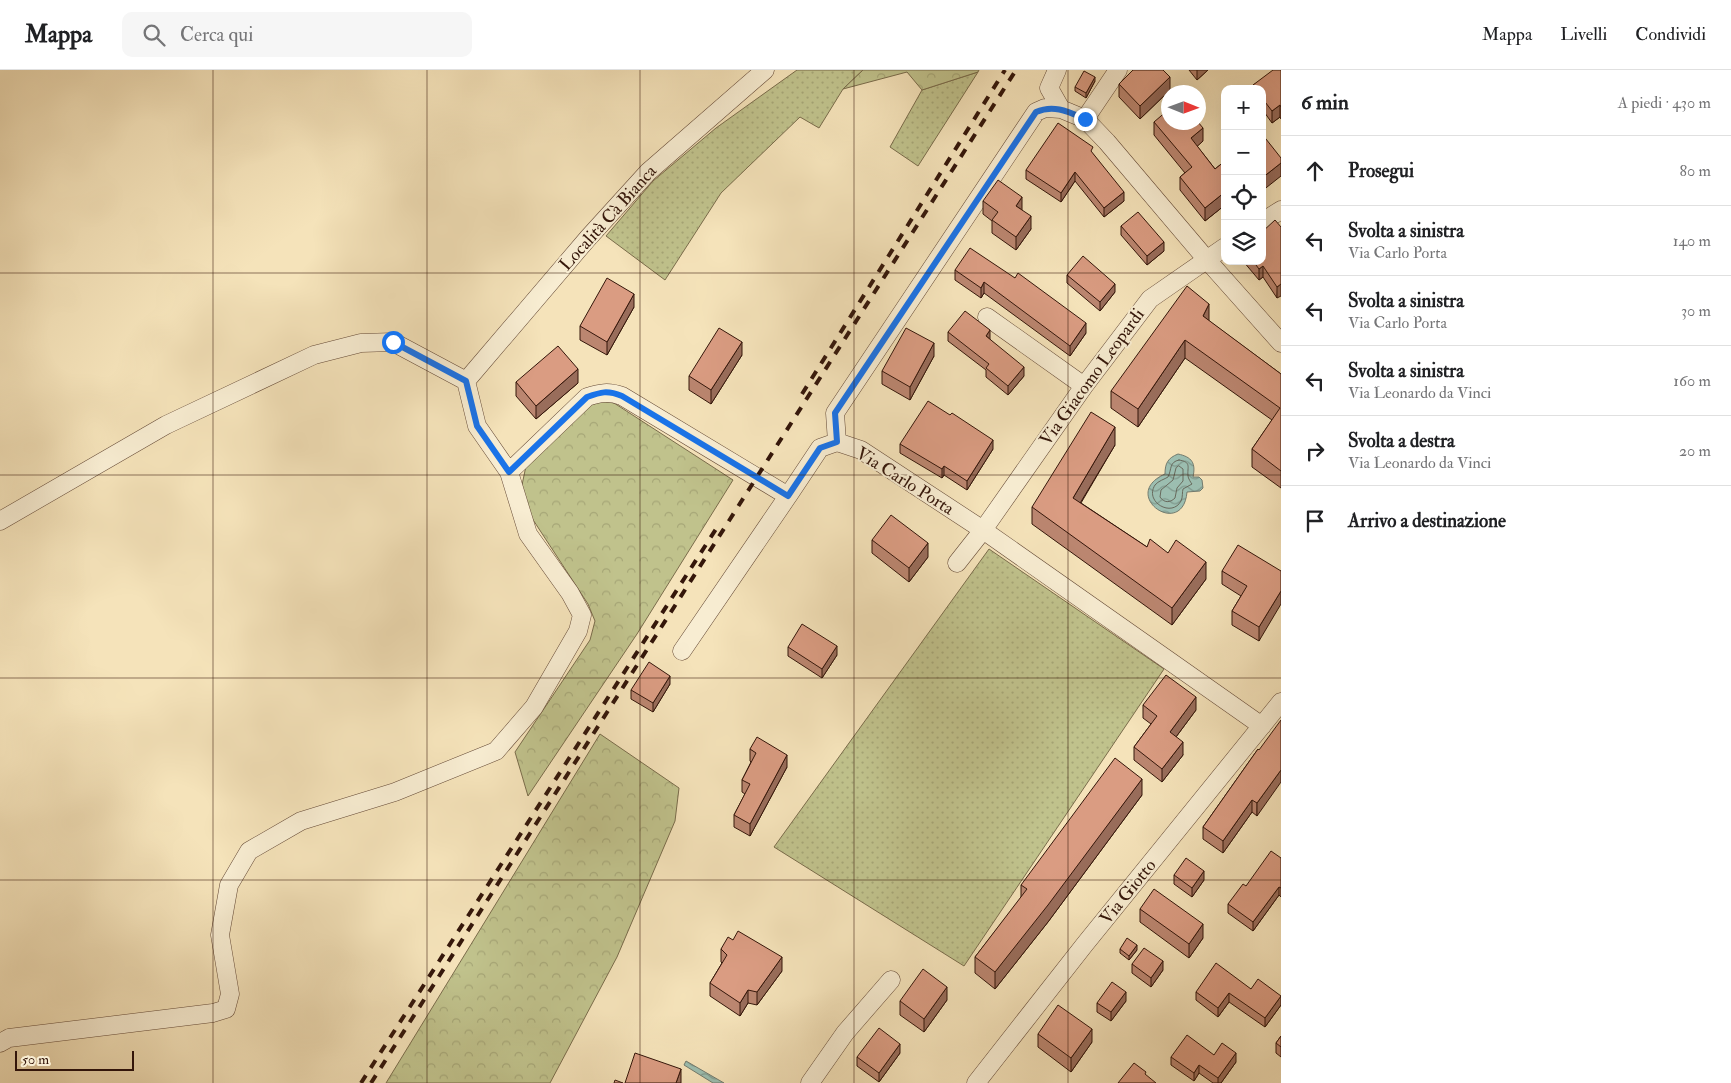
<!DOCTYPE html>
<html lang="it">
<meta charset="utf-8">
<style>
body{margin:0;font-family:"IM FELL Double Pica",serif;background:#f6f6f6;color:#202124}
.controls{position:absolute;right:15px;top:15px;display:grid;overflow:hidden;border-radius:10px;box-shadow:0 5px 20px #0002}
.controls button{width:45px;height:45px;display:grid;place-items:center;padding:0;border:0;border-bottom:1px solid #e0e0e0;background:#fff;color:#202124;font:25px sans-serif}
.compass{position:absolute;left:1161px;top:15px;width:45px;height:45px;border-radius:50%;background:#fff;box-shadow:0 5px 20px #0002;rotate:91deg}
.scale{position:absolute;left:15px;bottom:12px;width:119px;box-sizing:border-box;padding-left:5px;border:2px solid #34160a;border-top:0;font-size:14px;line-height:18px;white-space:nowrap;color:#34160a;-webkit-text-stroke:4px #f8edd2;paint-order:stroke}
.stop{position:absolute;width:15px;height:15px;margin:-11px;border:4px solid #1a73e8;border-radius:50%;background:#fff}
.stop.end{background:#1a73e8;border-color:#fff;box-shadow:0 1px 5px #0008}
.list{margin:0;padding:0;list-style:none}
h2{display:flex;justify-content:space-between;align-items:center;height:65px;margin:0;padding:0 20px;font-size:21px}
h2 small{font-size:16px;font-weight:400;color:#757577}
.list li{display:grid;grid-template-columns:32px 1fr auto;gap:15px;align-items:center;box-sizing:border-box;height:70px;padding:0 20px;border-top:1px solid #e0e0e0}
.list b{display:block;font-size:19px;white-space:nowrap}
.list p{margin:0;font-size:16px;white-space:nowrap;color:#757577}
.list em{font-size:16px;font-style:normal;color:#757577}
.icon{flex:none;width:28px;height:28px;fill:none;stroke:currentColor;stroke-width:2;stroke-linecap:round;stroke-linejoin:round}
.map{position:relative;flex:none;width:1281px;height:1013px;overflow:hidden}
header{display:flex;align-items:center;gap:30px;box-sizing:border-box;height:70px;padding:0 25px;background:#fff;border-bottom:1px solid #e0e0e0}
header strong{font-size:24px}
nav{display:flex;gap:28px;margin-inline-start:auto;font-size:18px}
.search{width:350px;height:45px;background:#f6f6f6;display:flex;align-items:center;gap:12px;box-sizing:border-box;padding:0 18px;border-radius:10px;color:#757577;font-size:19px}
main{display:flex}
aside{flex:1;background:#fff}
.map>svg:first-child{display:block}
</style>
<header>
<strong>Mappa</strong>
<div class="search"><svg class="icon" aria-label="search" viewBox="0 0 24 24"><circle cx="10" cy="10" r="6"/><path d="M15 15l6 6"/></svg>Cerca qui</div>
<nav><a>Mappa</a><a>Livelli</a><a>Condividi</a></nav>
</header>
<main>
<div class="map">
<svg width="1281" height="1013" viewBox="0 0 1281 1013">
<defs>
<pattern id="grass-dots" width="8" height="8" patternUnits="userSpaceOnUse" patternTransform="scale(1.25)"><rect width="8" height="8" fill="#c0c28c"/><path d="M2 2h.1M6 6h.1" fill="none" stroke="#a6a677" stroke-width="1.8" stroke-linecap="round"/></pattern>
<pattern id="forest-crowns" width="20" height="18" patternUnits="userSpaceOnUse" patternTransform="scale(1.25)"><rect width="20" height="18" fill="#c0c28c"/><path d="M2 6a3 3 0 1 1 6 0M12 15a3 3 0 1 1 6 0" fill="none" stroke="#a6a677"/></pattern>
<pattern id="water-waves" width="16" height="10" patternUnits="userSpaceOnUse" patternTransform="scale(1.25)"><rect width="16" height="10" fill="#9cbeb0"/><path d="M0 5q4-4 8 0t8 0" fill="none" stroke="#80998d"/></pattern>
</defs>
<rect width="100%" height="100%" fill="#f5e3ba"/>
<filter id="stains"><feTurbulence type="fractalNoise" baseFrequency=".004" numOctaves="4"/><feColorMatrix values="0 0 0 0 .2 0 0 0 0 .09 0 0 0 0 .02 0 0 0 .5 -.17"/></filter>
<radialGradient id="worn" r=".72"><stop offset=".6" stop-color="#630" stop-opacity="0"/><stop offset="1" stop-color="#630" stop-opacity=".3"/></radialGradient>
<path fill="url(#grass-dots)" stroke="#7a6c4b" d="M797 0H863L843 19 819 58 800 47 721 123 665 210 606 166 653 111 716 58Z
M978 2 918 96 890 77 922 20Z
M989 479 1164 599 964 896 774 777Z"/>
<path fill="url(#forest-crowns)" stroke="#7a6c4b" d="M863 0H979L978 2 922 20 907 2 843 19Z
M602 331 614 333 733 410 637 564 528 726 515 682 590 570 595 551 588 534 526 439 522 415 526 396 588 336Z
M600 664 679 718 675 751 617 887 550 1013H386Z"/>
<path fill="url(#water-waves)" stroke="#727b6e" d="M1178 384C1192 387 1196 393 1193 407H1199L1202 410 1203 418 1200 421 1187 422C1183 470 1118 425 1165 404 1165 393 1168 388 1178 384Z
M686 991 724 1013H713L684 995Z"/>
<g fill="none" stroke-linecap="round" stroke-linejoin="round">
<path stroke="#686a5d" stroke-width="1" d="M1179 390C1192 392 1187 397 1188 406 1188 408 1191 413 1192 414L1183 419C1182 422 1183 427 1181 431 1172 448 1144 432 1155 415 1158 411 1165 409 1168 407 1172 399 1169 392 1179 390Z
M1179 396 1183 399V411L1177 418 1175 428C1170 433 1164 433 1160 427L1161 420 1173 410 1176 398Z"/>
<g stroke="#644936" stroke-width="19">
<path id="minor" d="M1057 0 1049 18 1061 39
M1085 49 1118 0
M1262 152 1281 140
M987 247 1084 316
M466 311 588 168 648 102 765 0
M837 372 835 343 1036 42 1045 38 1061 39 1085 49 1107 72 1207 190 1281 273
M509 402 587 327C600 323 608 321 622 326L788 426 820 378 837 372 861 380 983 460 1262 656
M0 451 166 355 314 285 361 273 393 272 466 311 477 356 509 402 528 464 570 523 582 545 578 561 534 637 496 681 395 722 301 751 249 781 229 815 220 865 230 924 226 939 213 943 9 968 0 973
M957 493 983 460 1084 316 1150 229 1225 177
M682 581 788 426
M810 1013 845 963 891 910
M976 1013 1085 874 1281 632"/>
</g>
<use href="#minor" stroke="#f8edd2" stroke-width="18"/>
<path stroke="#34160a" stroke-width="4" stroke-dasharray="9 9" stroke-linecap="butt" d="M802 324 1005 0
M361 1013 716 459
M371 1013 1016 0"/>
</g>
<path fill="#bb8670" stroke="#34160a" d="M1189 0H1208L1197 10Z
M1281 0V49L1280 47 1272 53 1262 39V19H1253V15Z
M1095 11 1086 28 1075 21V17Z
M1119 14 1170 20 1140 49 1119 27Z
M1154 52 1203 71 1197 76 1215 99 1225 91V135L1205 151 1180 120V107L1185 103 1154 65Z
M1093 84 1124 131 1104 147 1075 111 1061 132 1026 109V100Z
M983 131 1022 140 1031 159 1016 180 992 163V151L983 144Z
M1121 156 1164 181 1147 195 1121 165Z
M1281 157 1277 228 1263 207 1259 210 1243 191H1262Z
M955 200 1015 208 1086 263 1070 286 984 223 981 228 955 210Z
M1067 205 1115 222 1100 241 1067 213Z
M634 237 607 285 580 270V256Z
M1209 251 1281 304V418L1252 397V379L1272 350 1185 288 1138 357 1111 338V321Z
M948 262 990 269 1024 306 1008 325 986 307V300L948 271Z
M742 285 711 334 689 320V306Z
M934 286 910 330 882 314V301Z
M516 312 578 313 536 349 516 326Z
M900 374 993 379 967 420 944 405 942 408 900 383Z
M1115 375 1081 433 1147 477 1168 483 1206 509 1172 555 1032 454V437Z
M872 470 928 487 909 512 872 483Z
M1222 501H1281L1259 571 1232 555V541L1241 526 1222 514Z
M788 577 837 585 822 608 788 586Z
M670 614 653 642 631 629V620Z
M1143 635 1196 640 1176 667 1183 685 1162 712 1134 690V677L1151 654 1143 648Z
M750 679 787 697 750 766 734 757V745L745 724 742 722V710L751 692 750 691Z
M1258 679 1257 746 1252 742 1223 783 1203 769V757Z
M1142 725 1048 852 995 919 975 903V887L1021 828V815Z
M1281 788V827L1279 825 1253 861 1228 843V834L1246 816Z
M1174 805 1204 810 1192 827 1174 814Z
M1140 839 1203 868 1189 888 1140 852Z
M733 870 782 901 757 935 748 933 740 946 710 926V913L722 893 721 892V879Z
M1120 879 1137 880 1129 890 1120 883Z
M1132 894 1163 900 1151 917 1132 903Z
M1251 919 1281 935 1265 957 1229 932 1218 947 1196 930V922Z
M947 930 924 962 900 945V931Z
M1126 931 1111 951 1097 942V933Z
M1038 964 1092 972 1071 1002 1038 977Z
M1281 966V987L1276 983V973Z
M900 983 879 1012 857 996V987Z
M1171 987 1236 992 1221 1013H1213L1199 1003 1194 1011 1171 995Z"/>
<path fill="#996d5b" stroke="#34160a" d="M1197 0H1208L1197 10Z
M1095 7V11L1086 28V23Z
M1170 7V20L1140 49V36Z
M1280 35V47L1272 53V41Z
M1203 58V71L1191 82V68Z
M1281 93V106L1262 121V108Z
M1075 102V111L1061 132V123Z
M1124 122V131L1104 147V138Z
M1225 122V135L1205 151V138Z
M1022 127V140L1016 136Z
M1031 146V159L1016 180V167Z
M1164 172V181L1147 195V186Z
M1263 196V207L1259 210V199Z
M984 212V223L981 228V218Z
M1115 214V222L1100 241V232Z
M1281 214V226L1277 228V217Z
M634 224V237L607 285V272Z
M1209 234V251L1203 246Z
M1086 253V263L1070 286V276Z
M990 260V269L986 266Z
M1185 270V288L1138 357V339Z
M742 272V285L711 334V320Z
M934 273V286L910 330V317Z
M1024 297V306L1008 325V316Z
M578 299V313L536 349V336Z
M1115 357V375L1073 445V428Z
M993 370V379L967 420V411Z
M944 396V405L942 408V399Z
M928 473V487L909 512V498Z
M1206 492V509L1172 555V538Z
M1281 521V534L1259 571V557Z
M837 576V585L822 608V599Z
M670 606V614L653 642V633Z
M1196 627V640L1170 675V662Z
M1183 672V685L1162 712V699Z
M787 685V697L750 766V754Z
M1281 700V712L1257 746V733Z
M1142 709V725L1048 852 995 919V902Z
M1252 730V742L1223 783V771Z
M1204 801V810L1192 827V818Z
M1279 817V825L1253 861V852Z
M1203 854V868L1189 888V874Z
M1137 875V880L1129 890V886Z
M782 887V901L757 935V922Z
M1163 891V900L1151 917V908Z
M947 917V930L924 962V949Z
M748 920V933L740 946V933Z
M1126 922V931L1111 951V942Z
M1229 923V932L1218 947V938Z
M1281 926V935L1265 957V948Z
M1092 959V972L1071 1002V988Z
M900 974V983L879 1012V1003Z
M1236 983V992L1221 1013H1218V1008Z
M1199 995V1003L1194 1011V1003Z
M681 999V1013H676Z"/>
<path fill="#da9c82" stroke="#34160a" d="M1133 0H1163L1170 7 1140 36 1119 14Z
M1273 0H1281V37L1280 35 1272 41 1262 28V19H1256L1253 15Z
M1084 1 1095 7 1086 23 1075 17Z
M1168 40V52H1198L1203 58 1191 68 1215 99 1225 91V122L1205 138 1180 107 1192 97 1154 52Z
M1058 53 1093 77 1091 81 1124 122 1104 138 1075 102 1061 123 1026 100Z
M1262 64 1281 88V93L1262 108Z
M998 110 1022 127 1016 136 1031 146 1016 167 992 150 998 142 983 131Z
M1138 142 1164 172 1147 186 1121 156Z
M1275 150 1281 157V214L1277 217 1263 196 1259 199 1253 191H1262V162Z
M970 178 1015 208 1018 203 1086 253 1070 276 984 212 981 218 955 200Z
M1083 186 1115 214 1100 232 1067 205Z
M607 208 634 224 607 272 580 256Z
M1187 216 1209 234 1203 246 1281 304V401L1252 379 1280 338 1185 270 1138 339 1111 321Z
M965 241 990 260 986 266 1024 297 1008 316 986 298 989 294 948 262Z
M719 258 742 272 711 320 689 306Z
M906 258 934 273 910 317 882 301Z
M558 276 578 299 536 336 516 312Z
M928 331 950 345 952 343 993 370 967 411 944 396 942 399 900 374Z
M1091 342 1115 357 1073 428 1147 477 1150 469 1168 483 1176 470 1206 492 1172 538 1032 437Z
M891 445 928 473 909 498 872 470Z
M1238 475 1281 501V521L1259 557 1232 541 1247 516 1222 501Z
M802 554 837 576 822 599 788 577Z
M649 592 670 606 653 633 631 620Z
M1166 605 1196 627 1170 662 1183 672 1162 699 1134 677 1157 646 1143 635Z
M1281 650V700L1257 733 1252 730 1223 771 1203 757 1258 679 1259 680Z
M757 667 787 685 750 754 734 745 750 714 742 710 756 683 750 679Z
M1115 688 1142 709 1048 835 995 902 975 887 1027 819 1021 815Z
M1271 781 1281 788V818L1279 817 1253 852 1228 834 1243 814 1246 816Z
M1186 788 1204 801 1192 818 1174 805Z
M1154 819 1203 854 1189 874 1140 839Z
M738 861 782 887 757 922 748 920 740 933 710 913 727 885 721 879 728 867 733 870Z
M1127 868 1137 875 1129 886 1120 879Z
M1144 878 1163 891 1151 908 1132 894Z
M1216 893 1251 919 1258 909 1281 926 1265 948 1229 923 1218 938 1196 922Z
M923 899 947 917 924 949 900 931Z
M1112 912 1126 922 1111 942 1097 933Z
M1058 935 1092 959 1071 988 1038 964Z
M879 958 900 974 879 1003 857 987Z
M1187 965 1214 985 1222 973 1236 983 1218 1008 1199 995 1194 1003 1171 987Z
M1281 966V977L1276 973Z
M635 983 681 999 676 1013H625Z
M1134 993 1146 1002 1145 1004 1156 1013H1118Z
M615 1010 623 1013H614Z"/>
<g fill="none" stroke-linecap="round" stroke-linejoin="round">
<path stroke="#1a73e8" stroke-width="6" d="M393 272 466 311 477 356 509 402 587 327C601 322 607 320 622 326L788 426 820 378 837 372 835 343 1036 42C1054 34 1069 42 1085 49"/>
</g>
<path fill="none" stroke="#34160a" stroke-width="1" stroke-opacity="0.55" d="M213 0V1013M427 0V1013M640 0V1013M854 0V1013M1068 0V1013M0 203H1281M0 405H1281M0 608H1281M0 810H1281"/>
<g text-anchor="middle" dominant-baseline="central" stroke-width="4" stroke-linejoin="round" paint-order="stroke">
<g font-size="18" fill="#34160a" stroke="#f8edd2">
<text transform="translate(608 148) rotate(-48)">Località Cà Bianca</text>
<text transform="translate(1092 307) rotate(-54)">Via Giacomo Leopardi</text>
<text transform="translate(905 411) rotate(32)">Via Carlo Porta</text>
<text transform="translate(1128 822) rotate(-51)">Via Giotto</text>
</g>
</g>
<rect width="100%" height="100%" filter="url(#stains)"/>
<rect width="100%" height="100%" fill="url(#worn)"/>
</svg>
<div class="controls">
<button>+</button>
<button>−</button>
<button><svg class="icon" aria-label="locate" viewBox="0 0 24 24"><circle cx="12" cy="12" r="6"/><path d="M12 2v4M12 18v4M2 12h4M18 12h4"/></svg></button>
<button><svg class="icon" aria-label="layers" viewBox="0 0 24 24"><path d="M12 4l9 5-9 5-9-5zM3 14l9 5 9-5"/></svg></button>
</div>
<svg class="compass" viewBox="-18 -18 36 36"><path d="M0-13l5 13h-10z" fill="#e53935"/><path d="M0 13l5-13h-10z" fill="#757577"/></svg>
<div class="scale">50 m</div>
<div class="stop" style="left:393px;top:272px"></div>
<div class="stop end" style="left:1085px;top:49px"></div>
</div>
<aside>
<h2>6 min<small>A piedi · 430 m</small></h2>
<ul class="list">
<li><svg class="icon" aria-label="ahead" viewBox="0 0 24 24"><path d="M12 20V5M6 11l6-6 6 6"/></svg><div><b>Prosegui</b></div><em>80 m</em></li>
<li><svg class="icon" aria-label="left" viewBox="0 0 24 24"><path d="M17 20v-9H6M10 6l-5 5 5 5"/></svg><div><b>Svolta a sinistra</b><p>Via Carlo Porta</p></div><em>140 m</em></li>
<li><svg class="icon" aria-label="left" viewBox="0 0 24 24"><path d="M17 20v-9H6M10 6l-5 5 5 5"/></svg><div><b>Svolta a sinistra</b><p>Via Carlo Porta</p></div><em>30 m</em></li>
<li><svg class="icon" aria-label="left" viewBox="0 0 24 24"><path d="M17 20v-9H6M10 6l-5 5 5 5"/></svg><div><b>Svolta a sinistra</b><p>Via Leonardo da Vinci</p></div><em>160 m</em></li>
<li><svg class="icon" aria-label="right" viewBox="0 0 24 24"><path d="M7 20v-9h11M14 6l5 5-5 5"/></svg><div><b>Svolta a destra</b><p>Via Leonardo da Vinci</p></div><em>20 m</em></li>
<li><svg class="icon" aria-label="arrive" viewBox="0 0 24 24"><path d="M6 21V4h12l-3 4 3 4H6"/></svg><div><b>Arrivo a destinazione</b></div></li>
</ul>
</aside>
</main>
